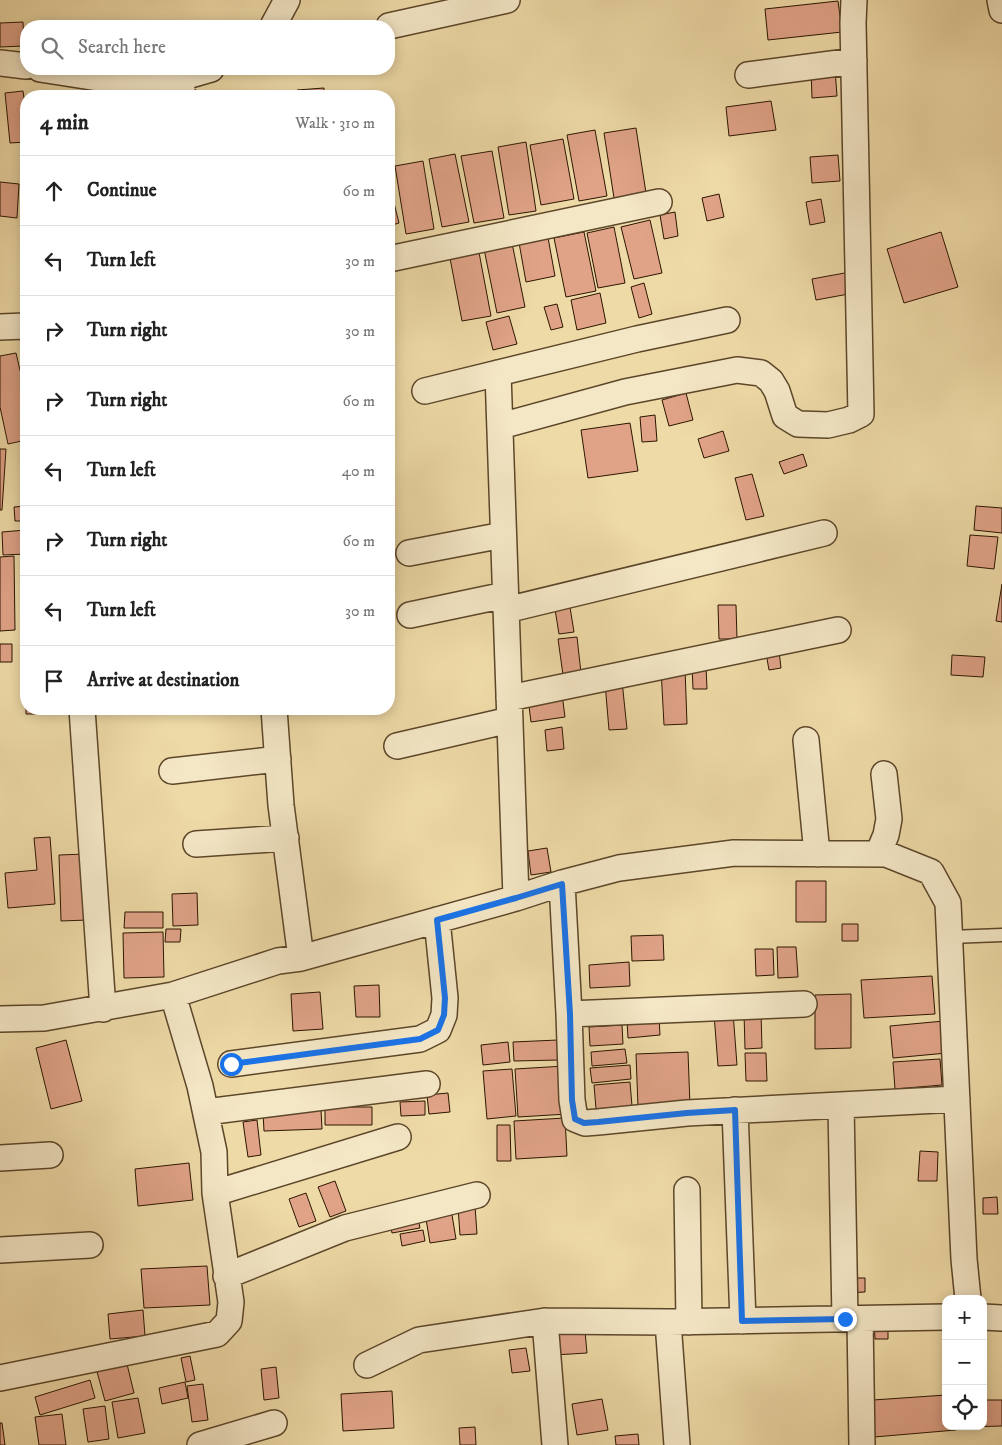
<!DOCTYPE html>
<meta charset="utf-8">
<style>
body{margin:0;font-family:"IM FELL DW Pica",serif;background:#f2f2f2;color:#222}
.controls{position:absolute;right:15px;bottom:15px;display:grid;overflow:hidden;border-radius:10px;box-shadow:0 2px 12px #0003}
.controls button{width:45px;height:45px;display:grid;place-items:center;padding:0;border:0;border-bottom:1px solid #e0e0e0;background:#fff;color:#222;font:25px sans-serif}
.stop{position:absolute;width:15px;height:15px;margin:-11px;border:4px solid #1a73e8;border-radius:50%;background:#fff}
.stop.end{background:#1a73e8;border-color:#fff;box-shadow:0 1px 5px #0008}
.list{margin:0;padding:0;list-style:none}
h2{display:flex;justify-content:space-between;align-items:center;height:65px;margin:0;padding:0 20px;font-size:21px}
h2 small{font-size:16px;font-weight:400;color:#767676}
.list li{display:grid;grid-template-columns:32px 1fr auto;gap:15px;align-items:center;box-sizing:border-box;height:70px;padding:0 20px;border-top:1px solid #e0e0e0}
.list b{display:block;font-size:19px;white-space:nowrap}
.list em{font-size:16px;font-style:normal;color:#767676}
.icon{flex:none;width:28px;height:28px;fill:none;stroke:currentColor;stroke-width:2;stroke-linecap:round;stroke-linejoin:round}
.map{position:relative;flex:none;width:1002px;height:1445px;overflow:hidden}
.search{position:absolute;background:#fff;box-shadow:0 2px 12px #0003;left:20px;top:20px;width:375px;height:55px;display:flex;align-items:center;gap:12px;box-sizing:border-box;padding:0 18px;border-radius:20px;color:#767676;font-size:19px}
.panel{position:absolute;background:#fff;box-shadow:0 2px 12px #0003;left:20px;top:90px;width:375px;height:625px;border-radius:20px}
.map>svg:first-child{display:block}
</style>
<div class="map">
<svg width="1002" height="1445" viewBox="0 0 1002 1445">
<rect width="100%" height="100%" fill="#eedaa7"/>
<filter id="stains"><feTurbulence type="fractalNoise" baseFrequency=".004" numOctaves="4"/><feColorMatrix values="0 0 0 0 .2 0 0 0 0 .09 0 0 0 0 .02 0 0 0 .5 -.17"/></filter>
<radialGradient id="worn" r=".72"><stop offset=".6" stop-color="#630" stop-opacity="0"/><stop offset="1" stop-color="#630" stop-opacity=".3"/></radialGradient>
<path fill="#e0a388" stroke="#2c1500" d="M838 1 842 32 768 40 765 9Z
M23 22 24 46 0 47V23Z
M835 69 837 96 812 98 811 70Z
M324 88V96H298L297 90Z
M23 91 26 112V142L10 143 5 93Z
M771 101 776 130 729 136 726 107Z
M636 128 646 193 614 198 604 133Z
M595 130 607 196 579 201 567 135Z
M563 139 574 199 541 205 530 145Z
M526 142 536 211 509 215 498 147Z
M492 151 504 218 474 223 461 156Z
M455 154 469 222 442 227 429 159Z
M838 155 840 181 812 183 810 157Z
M423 161 434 229 406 234 395 166Z
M0 182 19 184 17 218 0 216Z
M389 183 399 223 389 226Z
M719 194 724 217 707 221 702 198Z
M821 199 825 222 810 225 806 202Z
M675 212 678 236 664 239 660 215Z
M650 220 662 273 634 279 621 227Z
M614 227 625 283 598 288 587 233Z
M547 232 555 276 526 282 518 237Z
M584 232 596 291 566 297 554 238Z
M941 232 958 287 904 303 887 249Z
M512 243 525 307 497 313 484 249Z
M478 247 491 316 462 321 449 253Z
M850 272 854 293 816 300 812 279Z
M644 283 652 314 639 318 631 287Z
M600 293 606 323 577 330 571 300Z
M557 304 563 327 551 330 544 307Z
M509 316 517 344 493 350 486 322Z
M16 353 26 396V440L8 444 0 407V356Z
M686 393 693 420 669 426 662 400Z
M655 415 657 441 642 442 640 417Z
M630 423 638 471 588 478 581 430Z
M723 431 729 451 704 458 698 439Z
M0 449H6L2 510H0Z
M803 454 807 466 784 474 779 462Z
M752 474 764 516 746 520 735 478Z
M26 506V521H15L14 507Z
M976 506 1002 508V533L974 530Z
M26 530V554L3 555 2 532Z
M970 535 998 537 994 569 967 566Z
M14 556 15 630 0 631V557Z
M1002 584V622L996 621Z
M569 601 574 632 559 634 554 603Z
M718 605H736L737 639H719Z
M577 637 581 673 563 675 558 639Z
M0 644H12V662H0Z
M26 644V709H73V714H26Z
M779 651 781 668 769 670 766 653Z
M952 655 985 657 983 677 951 675Z
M692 666H706L707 689H693Z
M685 668 687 724 664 725 661 669Z
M622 681 627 729 609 730 605 683Z
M562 694 565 717 531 722 528 698Z
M562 727 564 749 547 751 545 730Z
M50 837 55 904 8 908 5 873 37 870 34 838Z
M547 848 551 872 531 875 528 851Z
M85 854 88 920 61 921 59 855Z
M796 881H826V922H796Z
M197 893 198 925 173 926 172 894Z
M125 912H163V928H124Z
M842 924H858V941H842Z
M166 929H181L180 942H165Z
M163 932 164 977 124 978 123 933Z
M663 935 664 960 632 961 631 936Z
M777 947H796L798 977 778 978Z
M755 949H773L774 975 756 976Z
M629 962 630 986 590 988 589 965Z
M932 976 935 1014 864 1018 861 980Z
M379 985 380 1017H356L354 986Z
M320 992 323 1029 293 1031 291 994Z
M851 994V1048L815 1049V995Z
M733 1012 737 1065 718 1066 714 1014Z
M744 1012H761L762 1048 745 1049Z
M659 1017 660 1035 628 1038 627 1020Z
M944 1021 947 1053 893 1058 890 1026Z
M622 1025 623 1044 590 1046 589 1027Z
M66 1040 82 1101 51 1109 36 1048Z
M558 1040 559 1060 514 1061 513 1042Z
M508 1042 510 1062 483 1065 481 1045Z
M625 1049 627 1063 592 1066 591 1052Z
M688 1052 690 1106 638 1107 636 1054Z
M745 1053H766L767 1081H746Z
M940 1059 942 1085 895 1089 893 1062Z
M630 1065 631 1079 592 1083 590 1068Z
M565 1066 568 1114 518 1117 515 1069Z
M512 1069 516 1116 487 1119 483 1071Z
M630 1082 632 1106 596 1109 594 1085Z
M448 1093 450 1112 429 1114 427 1095Z
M425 1101V1115L401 1116 400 1102Z
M325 1107H372V1125H325Z
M321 1110 322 1129 264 1131 263 1112Z
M565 1118 567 1156 516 1159 514 1121Z
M257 1120 261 1155 248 1157 243 1122Z
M497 1125H510L511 1161H497Z
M920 1151 938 1152 937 1181H918Z
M189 1163 193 1200 138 1206 135 1169Z
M335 1181 346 1211 330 1217 318 1187Z
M306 1193 316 1221 299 1227 289 1199Z
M997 1197 998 1214H983V1198Z
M475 1206 477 1234 460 1235 458 1207Z
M451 1209 456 1239 430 1243 425 1213Z
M417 1213 420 1228 392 1233 389 1218Z
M423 1230 425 1241 402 1246 400 1234Z
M207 1266 210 1305 144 1308 141 1269Z
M845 1278H865V1292L845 1293Z
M143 1310 145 1336 110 1339 108 1314Z
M874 1319H888V1339H875Z
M585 1331 587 1353 554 1355 553 1333Z
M526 1348 530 1371 512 1373 509 1350Z
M190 1356 195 1380 186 1382 181 1358Z
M126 1360 134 1393 105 1401 96 1368Z
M276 1367 279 1398 264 1400 261 1369Z
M90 1380 95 1398 40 1415 35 1397Z
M185 1382 188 1398 162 1404 159 1388Z
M203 1384 208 1420 192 1422 187 1386Z
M392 1391 394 1428 343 1431 341 1394Z
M946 1395V1426H955L956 1430 874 1437 873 1400Z
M138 1398 145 1433 118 1438 112 1402Z
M602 1399 608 1430 577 1435 572 1404Z
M983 1400H1002V1426L965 1427 983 1426Z
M105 1406 109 1439 88 1442 83 1409Z
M62 1414 66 1445H39L35 1417Z
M0 1423H2L5 1445H0Z
M475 1427 476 1445H460L459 1428Z
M638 1434 639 1445H616L615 1436Z"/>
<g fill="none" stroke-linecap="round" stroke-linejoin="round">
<g stroke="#5c462a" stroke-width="15">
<path id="service" d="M950 937 1002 935"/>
</g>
<g stroke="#5c462a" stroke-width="28">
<path id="minor" d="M1000 0 1002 10
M273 26 287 0
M389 26 507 0
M0 63 26 66
M40 69 117 81 180 78
M748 75 854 61
M183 96 180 78 211 69
M389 259 659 202
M0 327 26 326
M498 373 516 898
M425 391 637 339 727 320
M501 426 625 392 737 370 761 373 771 381 777 391 785 416 798 424 828 425 849 420 861 414 853 23 854 0
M409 553 503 535
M506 610 824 533
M410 615 505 595
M509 698 838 630
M82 709 103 1009
M274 709 281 805 301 958
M806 740 817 854
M397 746 510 720
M172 771 278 759
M196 844 286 838
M878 854 886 835 889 819 884 774
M562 883 569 1014 572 1100 575 1119 585 1123 598 1122 687 1113 957 1099
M569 1014 804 1004
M0 1019 44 1018 173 995 278 961 301 958 516 898 562 883 619 868 734 853 886 854 931 872 948 903 964 1259 968 1299
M231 1064 420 1039 438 1030 444 1015 445 998 437 920
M841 1105 845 1319
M735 1110 743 1321
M206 1112 427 1084
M0 1158 50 1155
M687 1190 689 1322
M215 1193 398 1137
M0 1250 90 1245
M226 1276 345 1228 477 1195
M983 1317 1002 1318
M860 1319 862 1445
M545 1321 555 1445
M668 1322 677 1445
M367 1365 419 1340 545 1321 668 1322 946 1317
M0 1378 217 1334 229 1321 231 1302 215 1193 214 1152 200 1086 173 995
M200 1445 274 1423"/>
</g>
<use href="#service" stroke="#f4e7c6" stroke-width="12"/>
<use href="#minor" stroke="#f4e7c6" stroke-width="25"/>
</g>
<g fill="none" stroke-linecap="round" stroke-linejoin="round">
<path stroke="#1a73e8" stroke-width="6" d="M231 1064 420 1039 438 1030 444 1015 445 998 437 920 516 898 562 884 570 1014 572 1100 575 1119 584 1123 598 1122 687 1113 735 1110 742 1321 845 1319"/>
</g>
<rect width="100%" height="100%" filter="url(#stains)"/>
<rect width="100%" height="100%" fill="url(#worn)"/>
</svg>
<div class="controls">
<button>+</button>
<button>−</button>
<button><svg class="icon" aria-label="locate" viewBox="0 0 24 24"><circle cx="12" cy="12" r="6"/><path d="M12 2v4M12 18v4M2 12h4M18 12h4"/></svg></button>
</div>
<div class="stop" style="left:231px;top:1064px"></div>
<div class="stop end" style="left:845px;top:1319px"></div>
<div class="search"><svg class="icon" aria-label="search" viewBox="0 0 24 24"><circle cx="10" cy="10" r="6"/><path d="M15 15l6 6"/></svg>Search here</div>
<section class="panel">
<h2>4 min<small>Walk · 310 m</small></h2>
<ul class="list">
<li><svg class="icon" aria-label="ahead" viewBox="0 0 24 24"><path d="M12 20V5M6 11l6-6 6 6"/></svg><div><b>Continue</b></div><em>60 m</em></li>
<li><svg class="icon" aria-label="left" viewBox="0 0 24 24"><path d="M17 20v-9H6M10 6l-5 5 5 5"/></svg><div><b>Turn left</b></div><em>30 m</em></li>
<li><svg class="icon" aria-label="right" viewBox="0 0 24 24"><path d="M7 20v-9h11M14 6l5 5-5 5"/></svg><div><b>Turn right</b></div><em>30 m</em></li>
<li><svg class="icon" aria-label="right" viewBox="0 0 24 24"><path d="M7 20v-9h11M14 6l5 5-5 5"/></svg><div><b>Turn right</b></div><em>60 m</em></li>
<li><svg class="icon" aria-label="left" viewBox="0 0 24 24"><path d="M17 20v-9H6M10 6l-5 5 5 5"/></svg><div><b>Turn left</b></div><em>40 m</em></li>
<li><svg class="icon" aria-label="right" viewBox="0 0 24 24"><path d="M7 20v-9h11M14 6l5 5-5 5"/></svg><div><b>Turn right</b></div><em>60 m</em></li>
<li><svg class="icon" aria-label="left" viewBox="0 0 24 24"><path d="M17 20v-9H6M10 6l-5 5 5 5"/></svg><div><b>Turn left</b></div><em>30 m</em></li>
<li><svg class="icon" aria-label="arrive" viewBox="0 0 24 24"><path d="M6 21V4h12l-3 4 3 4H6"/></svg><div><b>Arrive at destination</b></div></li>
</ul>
</section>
</div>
